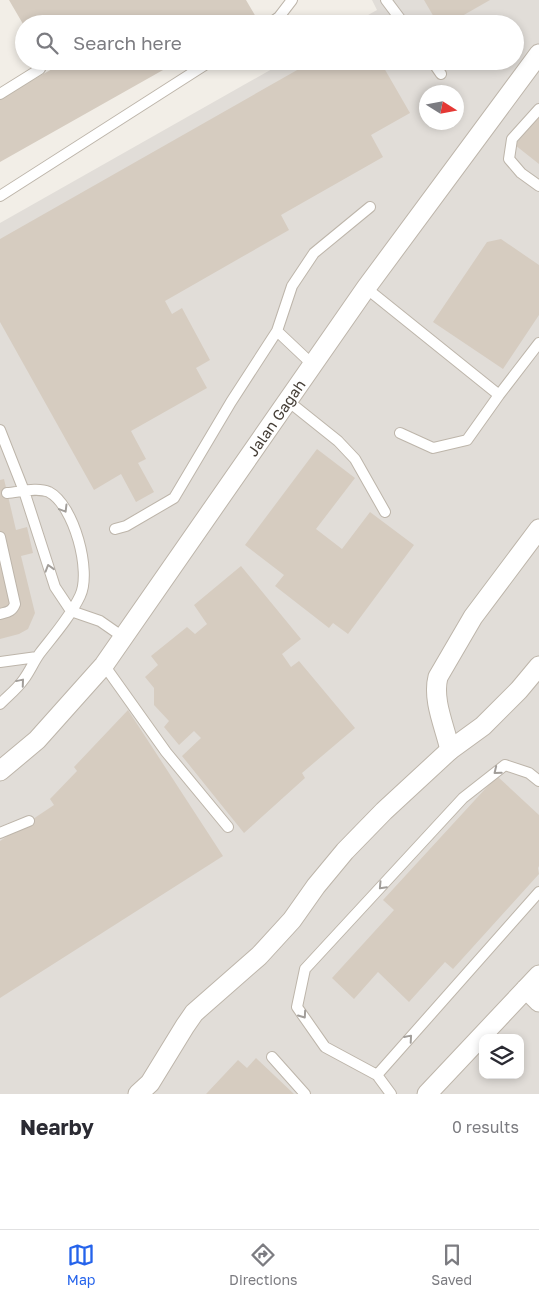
<!DOCTYPE html>
<style>
body{margin:0;font-family:"Golos Text",sans-serif;background:#f7f7f7;color:#2b2b33}
.controls{position:absolute;right:15px;bottom:15px;display:grid;overflow:hidden;border-radius:10px;box-shadow:0 2px 8px #0003}
.controls button{width:45px;height:45px;display:grid;place-items:center;padding:0;border:0;border-bottom:1px solid #e1e1e2;background:#fff;color:#2b2b33;font:25px sans-serif}
.compass{position:absolute;left:419px;top:85px;width:45px;height:45px;border-radius:50%;background:#fff;box-shadow:0 2px 8px #0003;rotate:101deg}
.list{margin:0;padding:0;list-style:none}
h2{display:flex;justify-content:space-between;align-items:center;height:65px;margin:0;padding:0 20px;font-size:21px}
h2 small{font-size:16px;font-weight:400;color:#7c7c81}
.icon{flex:none;width:28px;height:28px;fill:none;stroke:currentColor;stroke-width:2;stroke-linecap:round;stroke-linejoin:round}
.map{position:relative;flex:none;width:539px;height:1094px;overflow:hidden}
.search{position:absolute;background:#fff;box-shadow:0 2px 8px #0003;left:15px;right:15px;top:15px;height:55px;display:flex;align-items:center;gap:12px;box-sizing:border-box;padding:0 18px;border-radius:28px;color:#7c7c81;font-size:19px}
.sheet{height:135px;background:#fff}
nav{display:flex;justify-content:space-around;align-items:center;box-sizing:border-box;height:70px;border-top:1px solid #e1e1e2;background:#fff;font-size:14px;color:#7c7c81}
nav a{display:grid;justify-items:center;gap:2px}
nav .on{color:#2563eb}
.map>svg:first-child{display:block}
</style>
<div class="map">
<svg width="539" height="1094" viewBox="0 0 539 1094">
<rect width="100%" height="100%" fill="#f2eee7"/>
<path fill="#e1ddd8" fill-rule="evenodd" d="M372 0H539V1094H0V223L286 61H515V24H352L377 10ZM426 92H456V122H426ZM483 1038H520V1075H483Z"/>
<path fill="#d6ccc0" d="M9 0H246L256 17 245 24H23Z
M424 0H490L448 24H438Z
M62 61H179L0 162V98L63 63Z
M313 61H380L410 113 371 135 383 157 281 215 289 230 165 301 172 314 182 308 210 360 196 368 207 388 131 431 146 459 138 463 154 492 136 502 121 474 94 490 0 322V239Z
M539 115V164L515 145Z
M501 239 539 265V315L503 369 433 322 487 242Z
M317 449 355 478 316 529 342 549 370 512 414 545 348 634 333 623 329 628 275 586 284 575 245 545Z
M4 479 16 530 27 527 33 553 21 556 35 613 28 629 19 634 0 639V480Z
M241 566 301 639 282 654 291 667 299 661 355 728 302 773 305 778 244 833 182 756 201 738 194 731 179 745 164 727 169 721 154 705V688L145 677 158 665 151 656 187 627 195 634 207 624 194 605Z
M128 710 223 856 0 998V841L54 805 50 799 77 771 74 767Z
M497 776 539 815V866L538 868 539 874 453 969 445 962 409 1002 378 972 354 999 332 978 394 910 383 900Z
M256 1058 294 1094H206L238 1060 247 1068Z"/>
<g fill="none" stroke-linecap="round" stroke-linejoin="round">
<g stroke="#bdb5aa" stroke-width="12">
<path id="lane" d="M386 0 404 24
M269 24 279 17 292 0
M432 61 441 74
M0 94 40 69
M539 109 512 139 509 159 521 173 539 186
M0 196 211 61
M366 288 499 395 467 440 433 448 400 433
M313 365 277 331 292 286 314 253 370 207
M499 395 539 343
M288 401 338 441 355 459 385 512
M0 430 24 491 55 587 71 611 100 621 123 637
M115 529 126 526 174 498 231 402 277 331
M0 537 15 604C12 612 7 612 0 614
M0 662 37 657
M104 665 166 752 228 827
M0 704C8 696 18 688 24 679 30 671 34 661 40 653 54 635 70 617 80 596 92 572 74 505 49 492 37 487 20 492 7 493
M0 833 29 821
M272 1057 305 1094
M377 1075 539 892
M391 1094 377 1075 325 1047 297 1007 305 969 463 798 505 765 529 773 539 781"/>
</g>
<g stroke="#bdb5aa" stroke-width="21">
<g id="street">
<path d="M450 750C445 727 432 700 438 677L473 617 539 529"/>
<path id="s1" d="M0 771 37 740 104 665 366 288 539 54"/>
<path d="M526 989 539 1002"/>
<path d="M138 1094 150 1083 185 1026 194 1013 259 956 292 920 316 886 345 851 384 811 450 750 483 726 519 690 539 666"/>
<path d="M427 1094 539 975"/>
</g>
</g>
<use href="#lane" stroke="#fff" stroke-width="10"/>
<use href="#street" stroke="#fff" stroke-width="19"/>
</g>
<defs><path id="oneway-chevron" d="M-2-3.5L2.5 0L-2 3.5" fill="none" stroke-width="1.6" stroke-linecap="round" stroke-linejoin="round" transform="scale(1.25)"/></defs>
<g stroke="#a29e9a">
<use href="#oneway-chevron" transform="translate(64 509) rotate(59)"/>
<use href="#oneway-chevron" transform="translate(49 568) rotate(-107)"/>
<use href="#oneway-chevron" transform="translate(21 682) rotate(-50)"/>
<use href="#oneway-chevron" transform="translate(497 771) rotate(141)"/>
<use href="#oneway-chevron" transform="translate(382 886) rotate(133)"/>
<use href="#oneway-chevron" transform="translate(303 1015) rotate(55)"/>
<use href="#oneway-chevron" transform="translate(409 1038) rotate(-49)"/>
</g>
<g text-anchor="middle" dominant-baseline="central" stroke-width="4.5" stroke-linejoin="round" paint-order="stroke">
<g font-size="15" fill="#453e36" stroke="#fff">
<text stroke="none"><textPath href="#s1" startOffset="450">Jalan Gagah</textPath></text>
</g>
</g>
</svg>
<div class="controls">
<button><svg class="icon" aria-label="layers" viewBox="0 0 24 24"><path d="M12 4l9 5-9 5-9-5zM3 14l9 5 9-5"/></svg></button>
</div>
<svg class="compass" viewBox="-18 -18 36 36"><path d="M0-13l5 13h-10z" fill="#e53935"/><path d="M0 13l5-13h-10z" fill="#7c7c81"/></svg>
<div class="search"><svg class="icon" aria-label="search" viewBox="0 0 24 24"><circle cx="10" cy="10" r="6"/><path d="M15 15l6 6"/></svg>Search here</div>
</div>
<section class="sheet">
<h2>Nearby<small>0 results</small></h2>
<ul class="list">
</ul>
</section>
<nav>
<a class="on"><svg class="icon" aria-label="map" viewBox="0 0 24 24"><path d="M3 6l6-2 6 2 6-2v14l-6 2-6-2-6 2zM9 4v14M15 6v14"/></svg>Map</a>
<a><svg class="icon" aria-label="directions" viewBox="0 0 24 24"><path d="M12 3l9 9-9 9-9-9zM9 14v-3h6M13 9l2 2-2 2"/></svg>Directions</a>
<a><svg class="icon" aria-label="saved" viewBox="0 0 24 24"><path d="M7 4h10v16l-5-4-5 4z"/></svg>Saved</a>
</nav>
